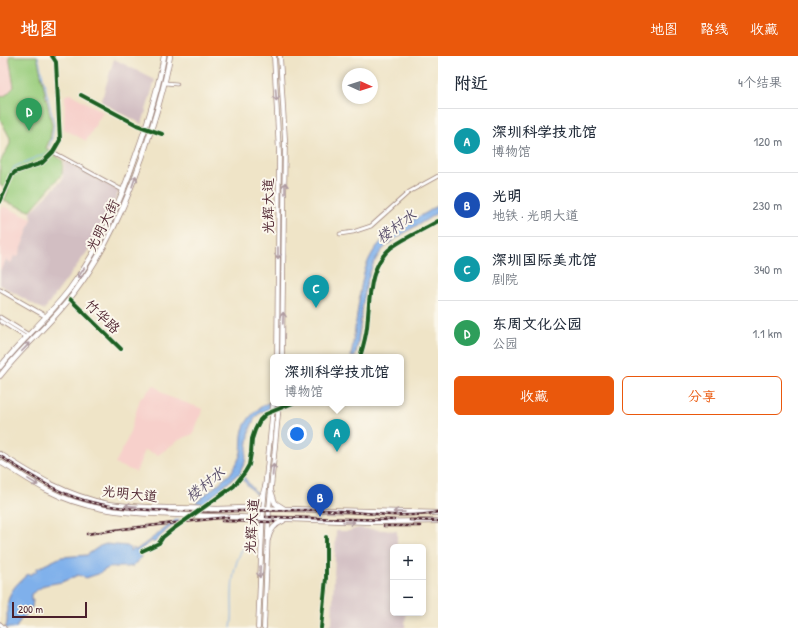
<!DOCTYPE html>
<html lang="zh">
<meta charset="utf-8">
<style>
body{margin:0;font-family:"Patrick Hand","LXGW WenKai TC",sans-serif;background:#f2f2f3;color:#1f2937}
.controls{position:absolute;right:12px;bottom:12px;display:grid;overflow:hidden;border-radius:6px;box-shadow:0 2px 6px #0003}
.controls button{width:36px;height:36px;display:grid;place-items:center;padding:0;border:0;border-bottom:1px solid #e0e1e3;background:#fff;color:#1f2937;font:20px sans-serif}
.compass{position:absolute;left:342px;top:12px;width:36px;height:36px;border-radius:50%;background:#fff;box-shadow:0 2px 6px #0003;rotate:93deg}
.scale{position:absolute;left:12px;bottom:10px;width:75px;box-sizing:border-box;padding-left:4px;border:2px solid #4a1f2b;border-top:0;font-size:11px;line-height:14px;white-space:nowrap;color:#4a1f2b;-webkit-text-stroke:3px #fbf7ec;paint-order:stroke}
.you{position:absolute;left:297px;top:378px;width:14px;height:14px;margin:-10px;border:3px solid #fff;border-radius:50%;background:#1a73e8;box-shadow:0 0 0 6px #1a73e833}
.badge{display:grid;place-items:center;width:26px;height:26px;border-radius:50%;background:#ea580c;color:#fff;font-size:13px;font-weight:700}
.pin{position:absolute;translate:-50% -33px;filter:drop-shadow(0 1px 2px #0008)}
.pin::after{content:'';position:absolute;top:21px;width:14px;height:12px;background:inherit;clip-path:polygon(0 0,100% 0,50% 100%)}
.popup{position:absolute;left:270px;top:298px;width:134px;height:52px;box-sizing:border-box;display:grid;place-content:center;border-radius:6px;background:#fff;filter:drop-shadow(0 1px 3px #0005);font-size:13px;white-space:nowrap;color:#747a83}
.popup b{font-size:15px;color:#1f2937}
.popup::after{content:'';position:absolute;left:50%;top:100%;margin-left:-8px;border:8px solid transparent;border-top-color:#fff}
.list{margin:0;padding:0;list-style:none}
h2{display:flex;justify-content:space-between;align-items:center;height:52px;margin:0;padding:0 16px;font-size:17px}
h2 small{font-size:13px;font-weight:400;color:#747a83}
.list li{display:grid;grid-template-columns:26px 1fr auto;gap:12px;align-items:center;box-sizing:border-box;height:64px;padding:0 16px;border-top:1px solid #e0e1e3}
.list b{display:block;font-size:15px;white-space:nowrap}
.list p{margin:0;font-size:13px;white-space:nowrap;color:#747a83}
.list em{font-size:13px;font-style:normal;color:#747a83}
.actions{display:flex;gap:8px;padding:12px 16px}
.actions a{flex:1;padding:9px 0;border:1px solid #ea580c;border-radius:6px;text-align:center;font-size:14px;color:#ea580c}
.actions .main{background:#ea580c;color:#fff}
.map{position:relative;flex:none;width:438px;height:572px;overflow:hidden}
header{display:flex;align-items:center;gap:24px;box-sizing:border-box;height:56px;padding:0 20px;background:#ea580c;color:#fff}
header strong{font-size:19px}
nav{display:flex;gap:22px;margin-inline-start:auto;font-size:14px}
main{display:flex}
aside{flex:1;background:#fff}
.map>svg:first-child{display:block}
</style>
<header>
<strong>地图</strong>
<nav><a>地图</a><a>路线</a><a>收藏</a></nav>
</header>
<main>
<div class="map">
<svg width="438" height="572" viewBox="0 0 438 572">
<rect width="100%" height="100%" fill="#fbf7ec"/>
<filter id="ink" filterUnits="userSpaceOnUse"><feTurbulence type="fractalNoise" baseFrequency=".025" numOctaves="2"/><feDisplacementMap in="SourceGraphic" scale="8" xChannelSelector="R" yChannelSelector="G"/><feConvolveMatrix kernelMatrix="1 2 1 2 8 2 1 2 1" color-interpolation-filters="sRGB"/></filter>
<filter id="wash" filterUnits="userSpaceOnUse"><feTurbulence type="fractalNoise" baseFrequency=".012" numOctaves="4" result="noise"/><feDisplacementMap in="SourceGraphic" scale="16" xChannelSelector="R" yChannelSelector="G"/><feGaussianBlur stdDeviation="0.9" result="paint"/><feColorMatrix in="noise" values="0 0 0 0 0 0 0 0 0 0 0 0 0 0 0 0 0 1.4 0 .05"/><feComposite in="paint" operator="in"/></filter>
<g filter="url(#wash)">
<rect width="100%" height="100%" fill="#efe4c7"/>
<path fill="#f7d0cb" d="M0 0H9L14 31 6 39 0 41Z
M71 38 103 56 86 85 64 73 65 39Z
M3 150 32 163 18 201 11 207 5 205 0 215V156Z
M154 329 167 340 203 353 193 378 179 384 158 399 145 394 136 416 115 408 128 382 140 343Z"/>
<path fill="#d2bec2" d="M114 3 155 24 142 68 101 46Z
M65 105 119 135 101 177 44 254 0 229V215L6 204 11 207 14 200 18 201 32 163 31 156 62 124Z
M358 472 397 475V491H393V557H406L405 572H327L332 567 336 475H349Z"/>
<path fill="#9acd7d" stroke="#727654" d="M9 0H37L52 69 50 83 46 92 63 105 62 118 30 155 4 145 8 134 0 129V106L10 88V82L0 63V41L6 39 14 31Z"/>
<path fill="#7fb0eb" stroke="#64688b" d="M438 149V156C423 167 406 175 391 186 359 209 364 265 355 301H351C354 282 356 263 359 244 363 216 367 195 391 177 406 166 424 160 438 149Z
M273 345V347H284L261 356 255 362 250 373 245 406 240 416 257 438 256 439 238 418 206 446 169 472 154 487 152 485 140 494 141 501 133 510 128 511H110L98 518 86 522 78 519 62 526 45 529 31 538V545L33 544 32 551 23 562 22 561 16 572H5C8 567 7 561 7 556 7 537 14 530 28 518L29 519 37 515 36 513 61 501 87 499 100 490 106 488 127 490 130 492V495L133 492 136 494 162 475 230 418C235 411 239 404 241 396 242 389 241 381 243 374 247 361 260 349 273 345Z"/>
<path fill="#efe4c7" d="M191 447 207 448 185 464 172 463Z"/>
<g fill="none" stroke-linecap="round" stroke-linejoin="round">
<path stroke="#7fb0eb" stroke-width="1" d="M11 118 14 111 44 98 49 91 52 82 54 68 38 0
M231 572C233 563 232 553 232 544 232 518 235 498 254 478"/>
</g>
</g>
<g filter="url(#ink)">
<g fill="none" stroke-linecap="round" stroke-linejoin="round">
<g stroke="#9c8279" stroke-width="4.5">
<path id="minor" d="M165 27 177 28
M81 39 137 69 162 78
M53 96 124 135
M340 178 353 176 371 170 409 136 438 120
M70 243 121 293
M0 261 29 279
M0 265 27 282
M360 301C363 291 366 281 367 271 370 244 368 209 392 191 406 181 423 174 438 165
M142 495 159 487 163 481 173 473 234 430 245 416 249 409 251 397 252 383 255 374 260 364 266 358 293 347
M321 572 326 522V481"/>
</g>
<g stroke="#9c8279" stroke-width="5">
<path id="tertiary" d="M0 146 12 119 15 116 42 107 53 96 60 84 56 6 52 0
M0 234 47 261
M0 568 4 572"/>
</g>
<g stroke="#9c8279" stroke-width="5.5">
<path id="secondary" d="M274 0 279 97 277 301
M280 0 285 83 282 301
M258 572 263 453 272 361
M264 572 269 453 278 359"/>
</g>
<g stroke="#9c8279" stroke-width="6">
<path id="primary" d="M0 311C22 284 48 261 69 234 101 191 119 149 136 99 148 66 158 34 164 0
M0 320C22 291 52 267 74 237 106 194 124 152 142 102 153 68 164 35 170 0
M0 398C34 420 67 440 108 448 129 451 149 451 170 452
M0 406C16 415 31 426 47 434 83 453 121 457 161 458
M271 435 275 447 283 452
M250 451C259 447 263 441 265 431
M218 453 245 452 438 457
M206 460 372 466 438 465
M249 463C257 467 261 474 261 483
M268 483C270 474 275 468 283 465"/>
</g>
<use href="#minor" stroke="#fff" stroke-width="3"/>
<use href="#tertiary" stroke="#fff" stroke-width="3.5"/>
<use href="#secondary" stroke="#fff" stroke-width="4"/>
<use href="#primary" stroke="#fff" stroke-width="4.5"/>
<g stroke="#4a1f2b" stroke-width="2.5">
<path id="rail" d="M0 400C24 415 47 431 74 441 99 450 124 452 151 454 207 458 264 453 320 454 359 455 401 464 438 456
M266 461 394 464
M410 464 438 465
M222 465 274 466
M384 470H420
M87 478 122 473 228 461"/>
</g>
<use href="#rail" stroke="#fbf7ec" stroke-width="1" stroke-dasharray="3" stroke-linecap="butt"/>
<g stroke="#9c8279" stroke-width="5.5" stroke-linecap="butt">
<path id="secondary-bridge" d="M278 359 279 347
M272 361 273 347"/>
</g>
<g stroke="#9c8279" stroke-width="6" stroke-linecap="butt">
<path id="primary-bridge" d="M170 452 218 453
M158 458 206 460"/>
</g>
<use href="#secondary-bridge" stroke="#fff" stroke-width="4"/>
<use href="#primary-bridge" stroke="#fff" stroke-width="4.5"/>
<g stroke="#fbf7ec" stroke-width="6">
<path id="cycleway" d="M81 39 137 69 162 78
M0 146 12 119 15 116 42 107 53 96 60 84 56 6 52 0
M70 243 121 293
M360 301C363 291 366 281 367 271 370 244 368 209 392 191 406 181 423 174 438 165
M142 495 159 487 163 481 173 473 234 430 245 416 249 409 251 397 252 383 255 374 260 364 266 358 293 347
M321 572 326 522V481"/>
</g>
<use href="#cycleway" stroke="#1b5e20" stroke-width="4"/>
</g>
<defs><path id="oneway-shaft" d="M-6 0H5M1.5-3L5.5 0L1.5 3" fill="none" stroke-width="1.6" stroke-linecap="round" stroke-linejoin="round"/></defs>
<g stroke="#ae9aa0">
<use href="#oneway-shaft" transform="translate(276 39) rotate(86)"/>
<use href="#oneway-shaft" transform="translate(134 125) rotate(-71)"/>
<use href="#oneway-shaft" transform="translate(285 132) rotate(-90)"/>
<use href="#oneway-shaft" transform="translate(278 197) rotate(90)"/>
<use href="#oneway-shaft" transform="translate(81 217) rotate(124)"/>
<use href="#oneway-shaft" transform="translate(283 262) rotate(-88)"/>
<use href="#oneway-shaft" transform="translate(26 291) rotate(-46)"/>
<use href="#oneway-shaft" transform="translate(273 414) rotate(-85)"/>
<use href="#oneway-shaft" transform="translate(33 426) rotate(31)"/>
<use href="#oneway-shaft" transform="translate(131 450) rotate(-176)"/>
<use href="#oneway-shaft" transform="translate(399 456) rotate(-179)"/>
<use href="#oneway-shaft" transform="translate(349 466) rotate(2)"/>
<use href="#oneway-shaft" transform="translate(260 516) rotate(92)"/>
</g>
</g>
<g text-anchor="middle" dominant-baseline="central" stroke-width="4" stroke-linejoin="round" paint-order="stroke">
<g font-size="14" fill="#4a1f2b" stroke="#fbf7ec">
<text transform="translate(267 150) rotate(-90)">光辉大道</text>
<text transform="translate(102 169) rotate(-63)">光明大街</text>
<text transform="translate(103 260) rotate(44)">竹华路</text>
<text transform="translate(130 437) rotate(6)">光明大道</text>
<text transform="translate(251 470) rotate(-86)">光辉大道</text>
</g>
<g font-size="15" font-style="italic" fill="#5d526e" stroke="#fbf7ec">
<text transform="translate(396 170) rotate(-36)">楼村水</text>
<text transform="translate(205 428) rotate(-39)">楼村水</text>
</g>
</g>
</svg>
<div class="controls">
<button>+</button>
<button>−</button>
</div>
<svg class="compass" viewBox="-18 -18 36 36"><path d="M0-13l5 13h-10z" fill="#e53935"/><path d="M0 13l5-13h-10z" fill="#747a83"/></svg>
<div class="scale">200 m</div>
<div class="you"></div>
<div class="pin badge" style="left:337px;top:396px;background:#0f9aa8">A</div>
<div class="popup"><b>深圳科学技术馆</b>博物馆</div>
<div class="pin badge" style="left:320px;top:461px;background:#1a4fb4">B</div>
<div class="pin badge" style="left:316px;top:252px;background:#0f9aa8">C</div>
<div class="pin badge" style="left:29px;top:75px;background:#2e9e5b">D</div>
</div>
<aside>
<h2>附近<small>4个结果</small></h2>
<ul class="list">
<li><span class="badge" style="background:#0f9aa8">A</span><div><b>深圳科学技术馆</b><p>博物馆</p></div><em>120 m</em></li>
<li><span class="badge" style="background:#1a4fb4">B</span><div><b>光明</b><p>地铁 · 光明大道</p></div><em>230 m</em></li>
<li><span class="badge" style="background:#0f9aa8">C</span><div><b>深圳国际美术馆</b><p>剧院</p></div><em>340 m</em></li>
<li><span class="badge" style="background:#2e9e5b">D</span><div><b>东周文化公园</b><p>公园</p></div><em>1.1 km</em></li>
</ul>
<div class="actions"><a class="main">收藏</a><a>分享</a></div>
</aside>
</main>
